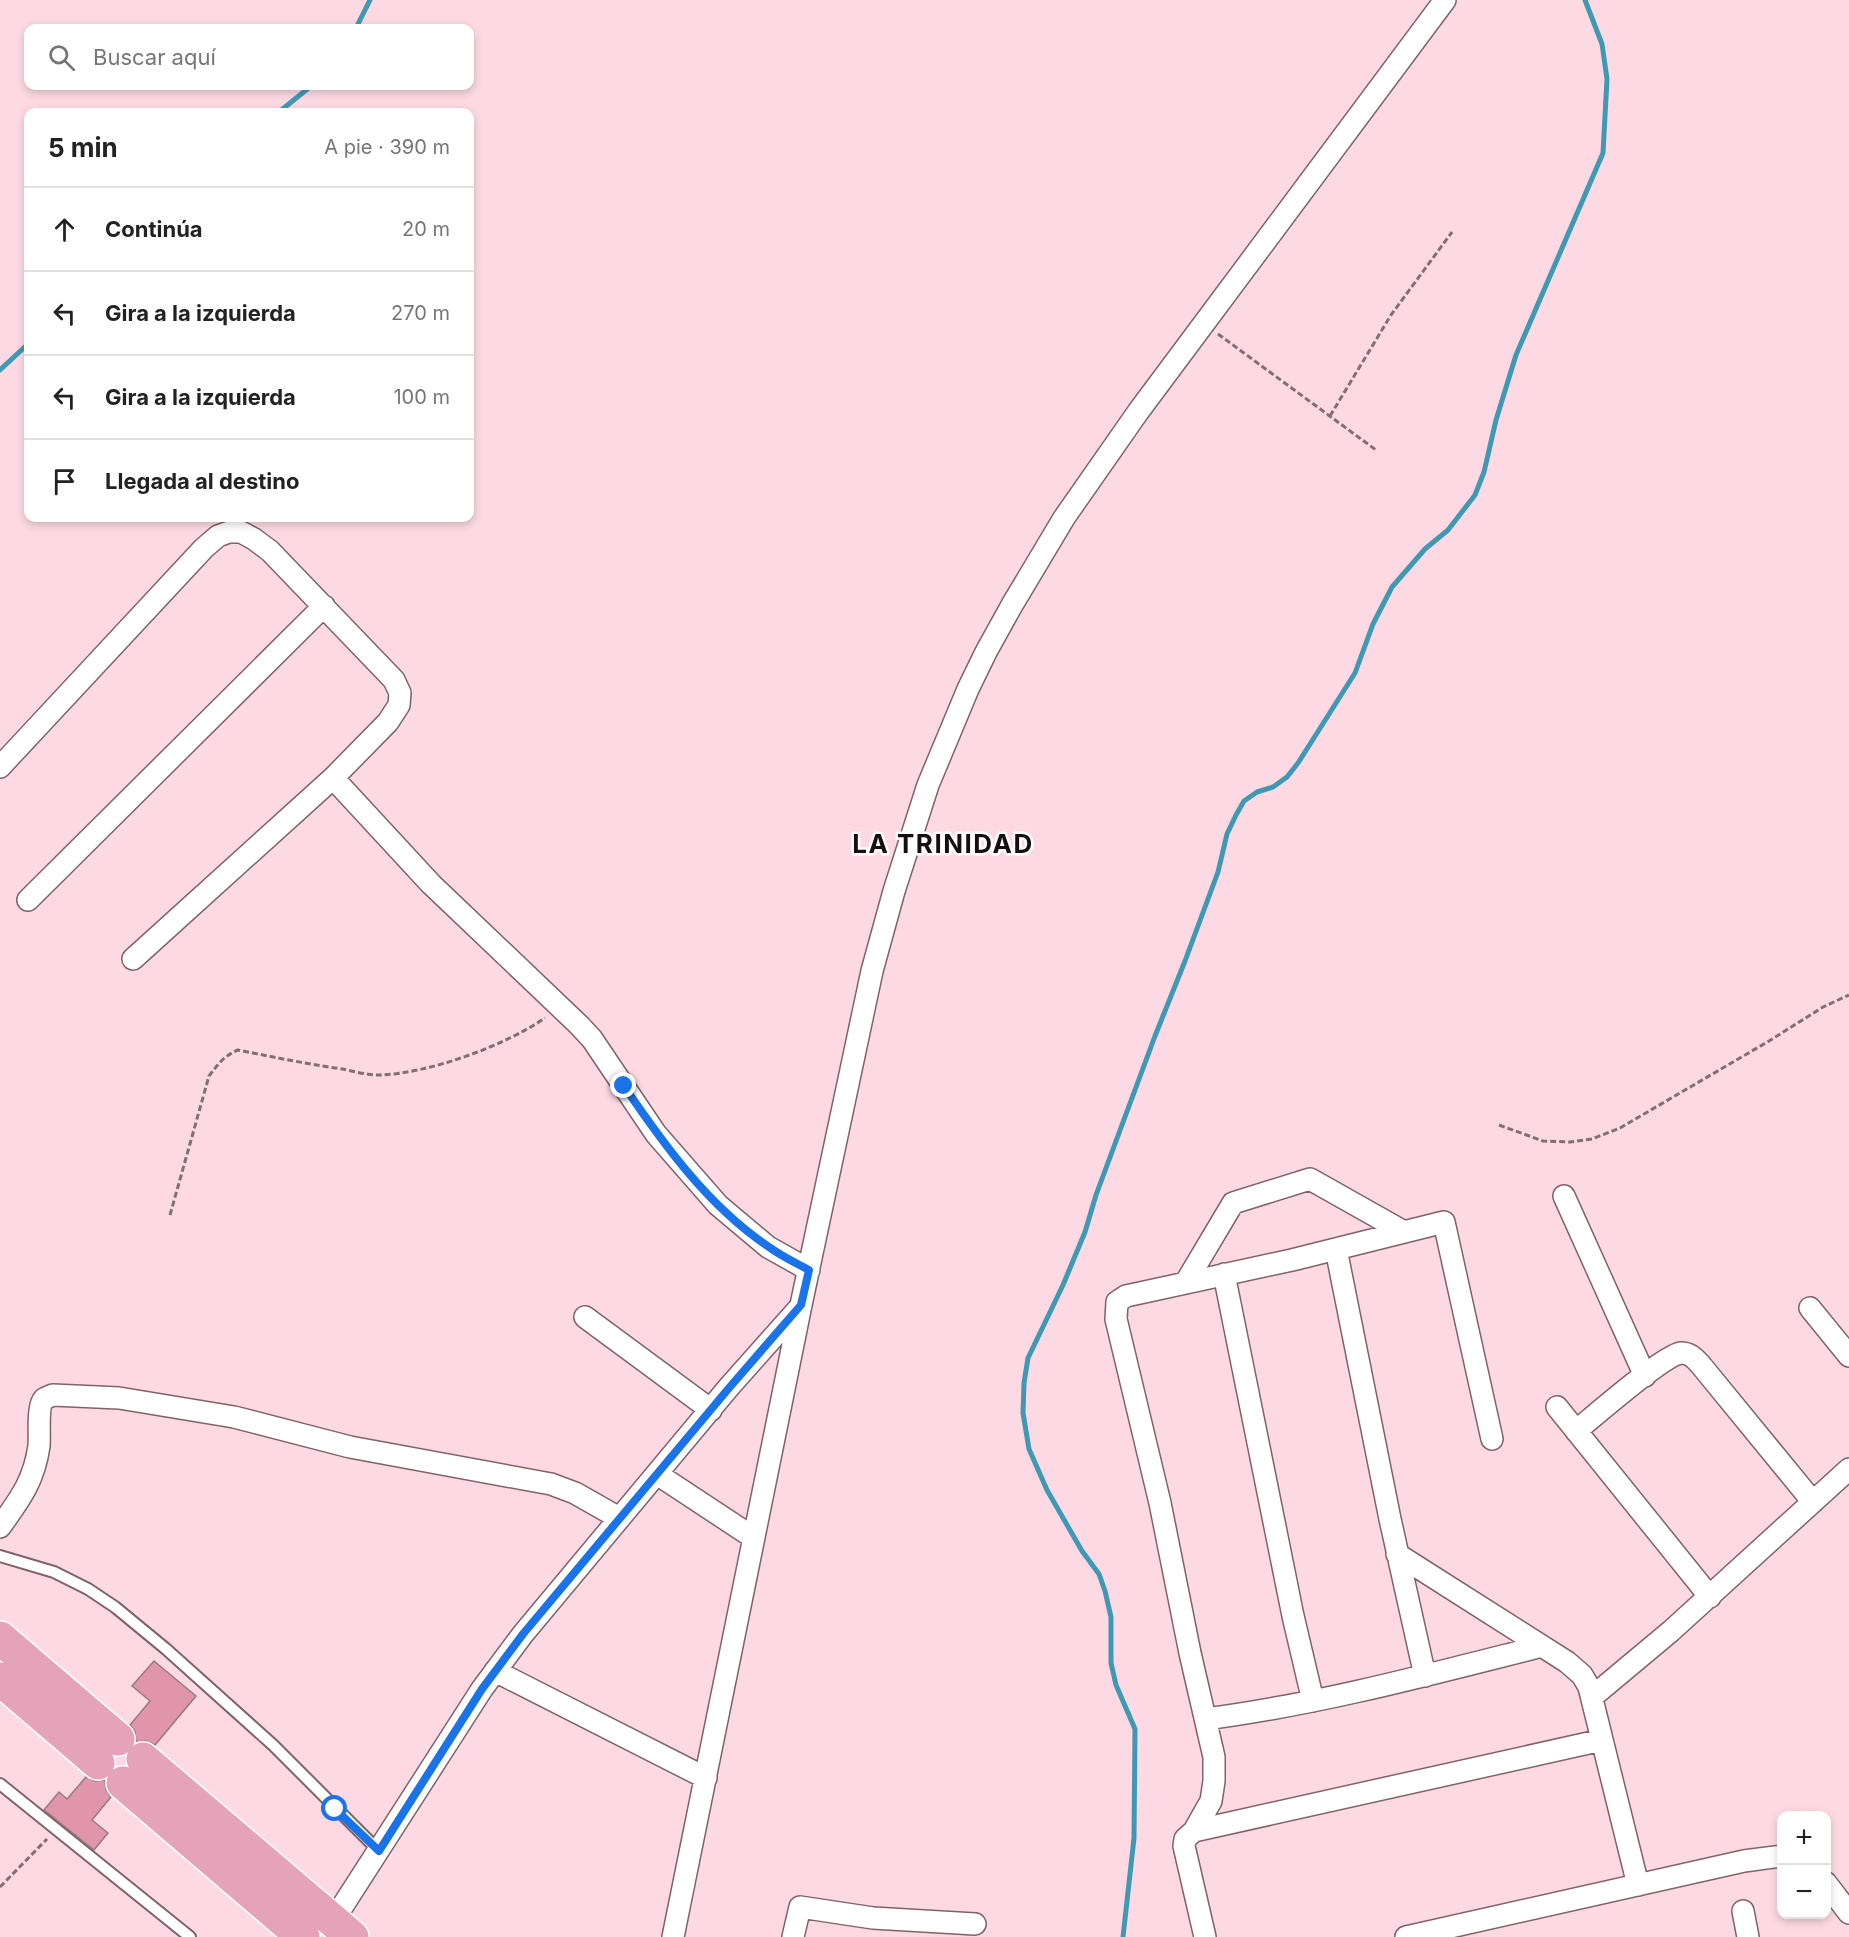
<!DOCTYPE html>
<html lang="es">
<meta charset="utf-8">
<style>
body{margin:0;font-family:Inter,sans-serif;background:#f2f2f2;color:#222}
.controls{position:absolute;right:18px;bottom:18px;display:grid;overflow:hidden;border-radius:12px;box-shadow:0 3px 9px #0003}
.controls button{width:54px;height:54px;display:grid;place-items:center;padding:0;border:0;border-bottom:2px solid #e0e0e0;background:#fff;color:#222;font:30px sans-serif}
.stop{position:absolute;width:18px;height:18px;margin:-14px;border:4px solid #1a73e8;border-radius:50%;background:#fff}
.stop.end{background:#1a73e8;border-color:#fff;box-shadow:0 2px 6px #0008}
.list{margin:0;padding:0;list-style:none}
h2{display:flex;justify-content:space-between;align-items:center;height:78px;margin:0;padding:0 24px;font-size:26px}
h2 small{font-size:20px;font-weight:400;color:#767676}
.list li{display:grid;grid-template-columns:39px 1fr auto;gap:18px;align-items:center;box-sizing:border-box;height:84px;padding:0 24px;border-top:2px solid #e0e0e0}
.list b{display:block;font-size:22px;white-space:nowrap}
.list em{font-size:20px;font-style:normal;color:#767676}
.icon{flex:none;width:33px;height:33px;fill:none;stroke:currentColor;stroke-width:2;stroke-linecap:round;stroke-linejoin:round}
.map{position:relative;flex:none;width:1849px;height:1937px;overflow:hidden}
.search{position:absolute;background:#fff;box-shadow:0 3px 9px #0003;left:24px;top:24px;width:450px;height:66px;display:flex;align-items:center;gap:15px;box-sizing:border-box;padding:0 21px;border-radius:12px;color:#767676;font-size:22px}
.panel{position:absolute;background:#fff;box-shadow:0 3px 9px #0003;left:24px;top:108px;width:450px;height:414px;border-radius:12px}
.map>svg:first-child{display:block}
</style>
<div class="map">
<svg width="1849" height="1937" viewBox="0 0 1849 1937">
<rect width="100%" height="100%" fill="#fddae3"/>
<g fill="none" stroke-linecap="round" stroke-linejoin="round">
<path stroke="#3f99b5" stroke-width="5" d="M356 28 370 0
M279 112 311 86
M0 370 28 344
M1123 1937 1134 1838 1135 1729 1116 1685 1111 1663V1617L1105 1591 1099 1574 1082 1551 1047 1490 1029 1449 1023 1413 1024 1383 1028 1358 1063 1285 1085 1232 1096 1195 1155 1036 1185 961 1218 872 1227 834 1236 815 1244 801 1257 792 1273 787 1287 777 1298 763 1355 673 1373 624 1392 587 1425 549 1448 530 1475 495 1484 472 1496 420 1516 355 1603 153 1607 79 1602 44 1585 0"/>
</g>
<path fill="#e095ac" stroke="#997982" stroke-width="1.5" d="M154 1661 196 1696 155 1745 146 1741 136 1742 135 1732 130 1725 150 1701 132 1686Z
M86 1777 95 1781 105 1780 106 1790 111 1797 92 1820 108 1833 94 1850 44 1810 59 1792 67 1799Z"/>
<g fill="none" stroke-linecap="round" stroke-linejoin="round">
<g stroke="#80626a" stroke-width="14">
<path id="service" d="M0 1556 54 1572 88 1589 115 1607 166 1649 273 1745 379 1851
M0 1784 190 1937"/>
</g>
<g stroke="#80626a" stroke-width="24">
<path id="minor" d="M0 767 204 548 218 536 229 532H241L254 539 270 551 394 680 400 693 399 705 388 722 333 778 133 959
M333 778 431 884 579 1025 592 1039 656 1134 718 1205 768 1247 809 1270
M28 900 324 606
M1564 1196 1645 1376
M1336 1249 1390 1519 1425 1676
M1224 1274 1293 1616 1313 1701
M1186 1282 1233 1203 1310 1179 1404 1232
M1810 1308 1849 1356
M585 1317 711 1410
M1557 1407 1710 1597
M1576 1431C1593 1417 1664 1355 1681 1353 1690 1353 1694 1358 1700 1364L1813 1502
M657 1474 754 1538
M0 1527C20 1499 34 1481 39 1446 40 1436 37 1406 44 1399 46 1398 50 1396 53 1395L119 1398 234 1417 350 1447 551 1484 575 1493 619 1518
M1397 1554 1567 1662 1582 1675 1589 1687 1638 1885
M495 1671 706 1778
M1592 1697 1671 1631 1849 1469
M1206 1719C1320 1704 1431 1674 1542 1646
M1194 1831 1602 1740
M1826 1883 1849 1913
M1743 1911 1748 1937
M343 1926 333 1921 482 1689 523 1634 729 1387 801 1306
M673 1937 801 1305 872 971 894 891 928 785 968 689 986 652 1012 605 1064 518 1138 412 1445 0
M793 1937 800 1907 873 1918 975 1924
M1205 1937 1184 1846 1185 1839 1194 1831 1211 1801 1214 1781V1757L1190 1653 1160 1503 1116 1319 1117 1302 1126 1296 1292 1260 1444 1222 1492 1439
M1406 1937 1744 1861 1782 1856"/>
</g>
<g stroke="#fff" stroke-width="36">
<path id="primary" d="M0 1638 118 1739
M0 1679 98 1763
M143 1759 352 1937
M123 1783 303 1937"/>
</g>
<path stroke="#846e73" stroke-width="3" stroke-dasharray="6 3" stroke-linecap="butt" d="M1218 334 1376 450
M1330 416 1391 315 1452 232
M1499 1125 1543 1141 1570 1142 1592 1139 1620 1128 1769 1041 1823 1007 1849 995
M170 1215 209 1076C218 1064 224 1056 238 1050 273 1057 307 1064 342 1069 353 1071 366 1075 378 1075 428 1074 504 1046 545 1018
M0 1887 47 1839"/>
<use href="#service" stroke="#fff" stroke-width="10"/>
<use href="#minor" stroke="#fff" stroke-width="21"/>
<use href="#primary" stroke="#e5a3b9" stroke-width="33"/>
</g>
<g fill="none" stroke-linecap="round" stroke-linejoin="round">
<path stroke="#1a73e8" stroke-width="8" d="M335 1809 379 1851 482 1689 523 1634 729 1388 801 1305 809 1270C796 1263 781 1256 769 1247 709 1207 664 1145 624 1086"/>
</g>
<g text-anchor="middle" dominant-baseline="central" stroke-width="5" stroke-linejoin="round" paint-order="stroke">
<g font-size="26" font-weight="bold" letter-spacing="1.5" fill="#170c0f" stroke="#fff">
<text x="943" y="843">LA TRINIDAD</text>
</g>
</g>
</svg>
<div class="controls">
<button>+</button>
<button>−</button>
</div>
<div class="stop" style="left:335px;top:1809px"></div>
<div class="stop end" style="left:624px;top:1086px"></div>
<div class="search"><svg class="icon" aria-label="search" viewBox="0 0 24 24"><circle cx="10" cy="10" r="6"/><path d="M15 15l6 6"/></svg>Buscar aquí</div>
<section class="panel">
<h2>5 min<small>A pie · 390 m</small></h2>
<ul class="list">
<li><svg class="icon" aria-label="ahead" viewBox="0 0 24 24"><path d="M12 20V5M6 11l6-6 6 6"/></svg><div><b>Continúa</b></div><em>20 m</em></li>
<li><svg class="icon" aria-label="left" viewBox="0 0 24 24"><path d="M17 20v-9H6M10 6l-5 5 5 5"/></svg><div><b>Gira a la izquierda</b></div><em>270 m</em></li>
<li><svg class="icon" aria-label="left" viewBox="0 0 24 24"><path d="M17 20v-9H6M10 6l-5 5 5 5"/></svg><div><b>Gira a la izquierda</b></div><em>100 m</em></li>
<li><svg class="icon" aria-label="arrive" viewBox="0 0 24 24"><path d="M6 21V4h12l-3 4 3 4H6"/></svg><div><b>Llegada al destino</b></div></li>
</ul>
</section>
</div>
